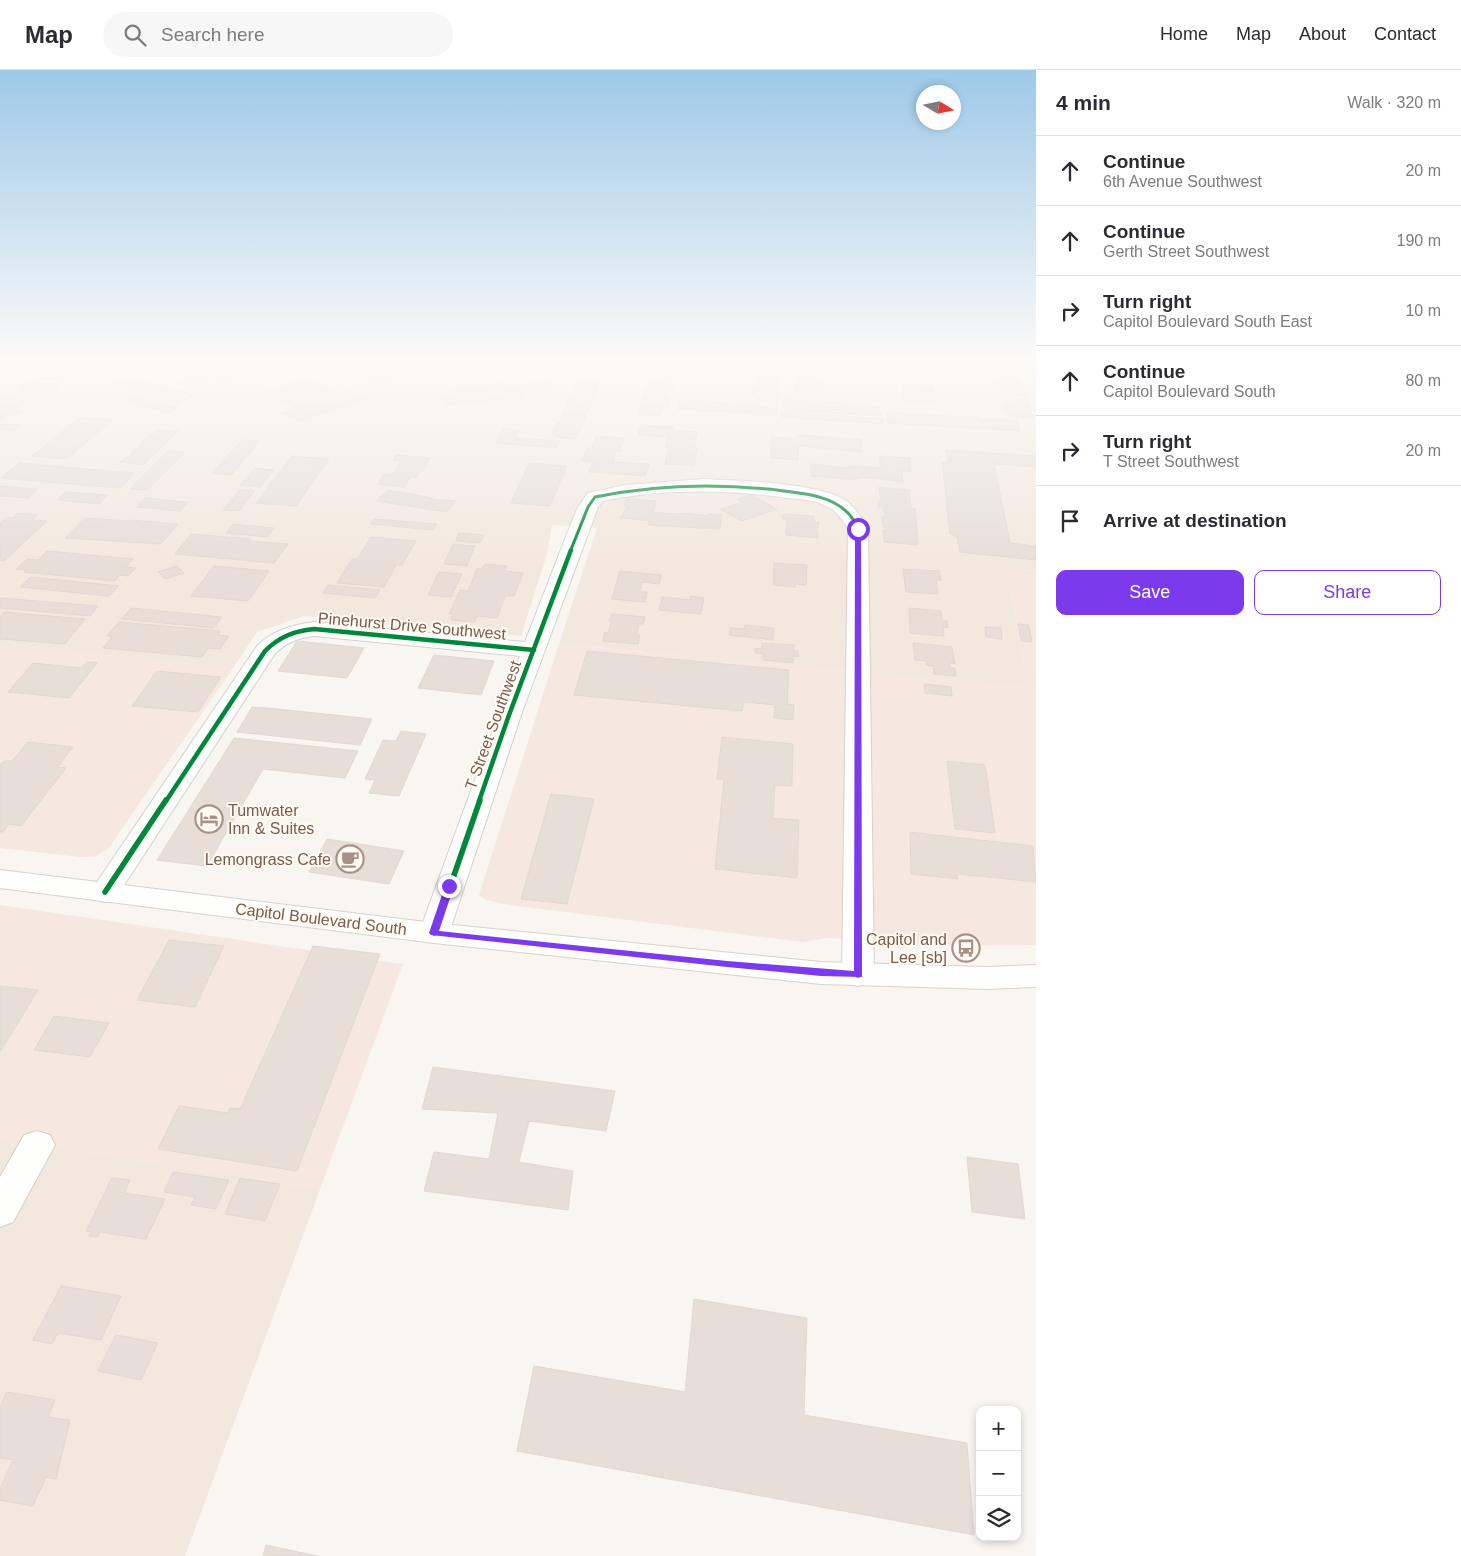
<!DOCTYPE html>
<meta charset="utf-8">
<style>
body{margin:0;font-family:Helvetica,sans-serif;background:#f7f7f7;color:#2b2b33}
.controls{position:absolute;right:15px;bottom:15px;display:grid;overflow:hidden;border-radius:10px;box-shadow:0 2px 8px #0003}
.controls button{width:45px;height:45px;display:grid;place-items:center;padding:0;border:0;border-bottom:1px solid #e1e1e2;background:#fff;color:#2b2b33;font:25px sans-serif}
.compass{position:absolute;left:916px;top:15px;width:45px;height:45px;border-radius:50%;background:#fff;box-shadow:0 2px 8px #0003;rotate:100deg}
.stop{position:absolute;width:15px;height:15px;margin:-11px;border:4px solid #7c3aed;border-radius:50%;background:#fff}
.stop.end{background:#7c3aed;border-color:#fff;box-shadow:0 1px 5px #0008}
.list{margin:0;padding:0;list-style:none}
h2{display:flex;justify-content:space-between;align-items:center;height:65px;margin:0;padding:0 20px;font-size:21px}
h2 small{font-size:16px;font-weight:400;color:#7c7c81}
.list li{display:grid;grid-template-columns:32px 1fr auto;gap:15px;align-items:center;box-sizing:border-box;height:70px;padding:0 20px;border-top:1px solid #e1e1e2}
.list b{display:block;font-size:19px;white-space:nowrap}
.list p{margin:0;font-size:16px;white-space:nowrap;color:#7c7c81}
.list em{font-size:16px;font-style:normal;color:#7c7c81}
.actions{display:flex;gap:10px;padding:15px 20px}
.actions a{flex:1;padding:11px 0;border:1px solid #7c3aed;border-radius:10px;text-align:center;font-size:18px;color:#7c3aed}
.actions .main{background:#7c3aed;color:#fff}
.icon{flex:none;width:28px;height:28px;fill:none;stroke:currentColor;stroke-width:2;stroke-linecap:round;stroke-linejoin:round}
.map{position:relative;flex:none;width:1036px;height:1486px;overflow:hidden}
header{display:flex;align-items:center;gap:30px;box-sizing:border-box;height:70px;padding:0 25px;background:#fff;border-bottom:1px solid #e1e1e2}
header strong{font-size:24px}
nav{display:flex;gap:28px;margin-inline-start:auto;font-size:18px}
.search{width:350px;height:45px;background:#f7f7f7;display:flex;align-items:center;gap:12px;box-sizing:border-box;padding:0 18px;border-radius:28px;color:#7c7c81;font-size:19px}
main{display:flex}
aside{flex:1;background:#fff}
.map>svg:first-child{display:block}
</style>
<header>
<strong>Map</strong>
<div class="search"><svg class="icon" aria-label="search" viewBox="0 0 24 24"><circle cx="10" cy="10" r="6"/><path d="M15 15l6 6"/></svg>Search here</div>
<nav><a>Home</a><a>Map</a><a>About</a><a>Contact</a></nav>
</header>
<main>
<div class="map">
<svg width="1036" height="1486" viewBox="0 0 1036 1486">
<rect width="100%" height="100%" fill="#f9f5f0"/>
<path fill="#f2e8de" d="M0 291 999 292 1036 306V501L1007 499 1028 618 559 574 597 458 552 455 547 484 521 566 304 546 257 562 233 598 0 574Z
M0 1069 320 1119 185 1486H0Z"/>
<path fill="#f6e8e1" d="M1007 499 1036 501V875L915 876 896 871 826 868 802 872 503 834 486 830 479 825 559 574 1028 618Z
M0 574 233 598 108 779 94 787H80L0 778Z
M0 835 403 894 320 1119 0 1069Z"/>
<path fill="#d0e8ea" d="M371 303 384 304 393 308V312L390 315 376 317 373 314 376 312 366 311 359 306Z"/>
<path fill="#e6ded7" stroke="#e2d8d2" d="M409 291H432L427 298 407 297Z
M493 291H516L521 296 447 305 442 298Z
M537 291H560L556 299 536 298Z
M655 291H676L675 293 679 294 677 301H672L671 306 650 304Z
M749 291H748H783V293L770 294Z
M806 291H881V296Z
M232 292 246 293 228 312 214 311Z
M790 292 879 297V306L794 302 789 300Z
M50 293 75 295 60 310 36 308 40 305H37L46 300 42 299Z
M200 293 222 294 200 316 178 314 188 307H186L199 297 197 296Z
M884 293 983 299 985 307 898 303 885 301Z
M761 297 782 298 778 331 756 330 757 326 752 325 754 317H758L759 309H755L756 301H761Z
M796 305 820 307 819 308 825 309V316H819V319H824V326H819V328L794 326Z
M997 306 1019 307 1026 326 1002 323 1001 319 995 318 993 310 998 311Z
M580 307 601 309 576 369 554 367 555 364H552L557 353H560L562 348H560L569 333H566L575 319H572L577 309Z
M650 307 671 308 669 312 674 313 672 321 668 320 665 329H669L667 338H662L659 346 637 344Z
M124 308 141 311 194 325 179 333 109 314Z
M305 309 338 323 346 321 367 329 300 351 281 343 297 338 262 323Z
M552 311 560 318 522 322 525 325 519 327 446 335 440 327 517 317 515 315Z
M29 312 62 314 50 324H16L21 318 18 317Z
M502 313 507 318 453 325 448 319Z
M902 314 933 316 935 333 904 331Z
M137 326 179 338 167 343 125 331Z
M8 328 28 330 15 340H22L17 344H9L0 351V334Z
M1004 328 1027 330 1034 348 1009 347 1008 342 1003 341 1001 333H1005Z
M692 330 741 335V333L764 335V337H777L776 345 677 339 679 331 692 332Z
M790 330 843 333V335H874V337H879L880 346 784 340V331Z
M782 342 884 349V354L781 347Z
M892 342 924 345V344L957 347 956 346 979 347V349H1011L1017 351 1020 361 888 353 887 343H892Z
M80 347 113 350 66 389 32 386Z
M0 354H1L20 355 13 361 0 360Z
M641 355 673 357 672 360 697 362 695 371H693L692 374H696L695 378H697L694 396 665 394 667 384H670L671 382H668L669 377H666L668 367 638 365Z
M503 359 519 360 515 368 560 371 557 378 496 373Z
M156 360 178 361 143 395 120 392 133 384H130L146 371H143L148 366H151Z
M798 365 862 370V382L799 376 798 390 770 388 771 378 774 379V376H771L772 367 797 369Z
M596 366 624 368 623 373H621L620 381H616L615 385H613L612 387H615L613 392 649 394 645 406 589 402 593 392 582 391 587 378H592Z
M242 370 260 371 231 405 212 403Z
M946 380 1036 386V397L994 394 1010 473 1036 476V490L960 482 957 467 950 464 942 393 948 392Z
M168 381 185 382 147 420 130 419Z
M396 385 430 388 423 401 421 400 416 407H410L404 417 378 414 384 404 392 405 401 391 393 390Z
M292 386 329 389 296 436 256 433Z
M880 386 910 388 911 402 902 401 903 412 870 408H857V410L811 406V394L844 398 856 396 880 398V393L883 392H880Z
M19 393 135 403 120 418 1 408Z
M529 393 567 396 550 436 511 433Z
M255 398 274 400 260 417 240 415Z
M0 416 38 419 28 428 0 426Z
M879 417 909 420 911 439H915L918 475 884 472 883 460H886V458L883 457 882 446H885L886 443H884L883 437H878V431H881Z
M240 420 255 421 239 441 223 440Z
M388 420 433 428 431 429 456 431 446 442 376 431Z
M66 422 108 425 99 434 57 430Z
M751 425 777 439 742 451 720 439 742 432 737 429Z
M145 428 188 432 180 441 136 437Z
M626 429 656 431 653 442 673 444 687 443 708 446 709 444 722 445 720 459 648 455 649 451 621 448 627 435H624Z
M17 443 37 445 32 450 47 451 4 491H0V453L7 447 13 448Z
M783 444 814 446V452H819L818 458H816V461H818V468L786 465 787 450 782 449Z
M85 448 128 451 130 450 178 454 161 474 65 468Z
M374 449 437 454 433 460 370 454Z
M233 454 274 458 267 467 226 463Z
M459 463 484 465 480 473 456 471Z
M191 464 251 469 250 471 288 474 274 493 175 484Z
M371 467 416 471 402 495H396L384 517 337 513 352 489H357Z
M453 474 475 476 467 496 444 494Z
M47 481 133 489 126 497 136 498 128 506 120 505 115 511 24 502 26 500 16 499 27 489 38 490Z
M774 493 807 495 806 515 795 514V517L773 515Z
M485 494 507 496 505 501 523 503 514 526H505L497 548 477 546 475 552 451 550 453 544H449L460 520 468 521 477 499H482Z
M177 496 184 503 165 509 158 502Z
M214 496 269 501 248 531 191 526Z
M903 499 939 501 941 510H936L938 524 906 522Z
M620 501 661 505 659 514 642 512 640 522H647L645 532 612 529Z
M439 502 462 504 451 527 428 525Z
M30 507 119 516 109 526 20 517Z
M328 515 380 520 375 528 323 523Z
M691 526 704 528 701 544 659 540 662 527 690 530Z
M0 528 98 536 90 546 0 538Z
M131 538 222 547 214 558 122 549Z
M909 538 941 541 942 551H947L948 558 943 557 944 566 910 563Z
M4 542 85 549 65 574 0 569V547Z
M612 544 645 547 643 554H639L636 565H640L638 574 603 571 605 562 608 563 612 551H609Z
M119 552 220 561 218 565 229 566 220 579 208 578 202 587 103 578 112 567 107 566Z
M1018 554 1029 555 1032 572 1021 571Z
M745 555 774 558 773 570 729 565 731 558 744 559Z
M985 557 1001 558 1002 569 986 567Z
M297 571 364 578 347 608 278 601Z
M762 573 794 575 793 581H798V587L793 586V593L763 590V584L755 583V578L762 579Z
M913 573 952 577 955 594 950 593V598H955L956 606 934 604 933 596 926 595V591L915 590Z
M587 581 789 600 787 634 794 635 793 650 774 648 775 635 744 632 742 641 574 625Z
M434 585 494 591 481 625 418 618Z
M87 592 97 593 69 628 8 622 33 593 81 598Z
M157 601 221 607 198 642 132 636Z
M924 614 951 617 952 626 925 623Z
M252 637 268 638 372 649 360 675 237 662Z
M401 661 426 664 399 726 369 723 375 710 365 709 383 670 396 671Z
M722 667 793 674 792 716 775 715 773 748 799 750 797 808 715 799 724 709H717Z
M234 668 358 681 345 708 263 699 207 796 157 790Z
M28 672 73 677 58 697 66 698 21 756 9 754 3 762H0V695L4 691H12Z
M947 691 985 695 995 763 955 759Z
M551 724 594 729 567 834 521 829Z
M910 762 1033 776 1036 812 957 804 958 809 911 804Z
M327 769 404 781 389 814 309 802Z
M169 870 224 876 195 937 137 930Z
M313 876 380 884 297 1101 158 1079 179 1036 228 1043 230 1038 240 1039Z
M0 916 38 920 0 982Z
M54 946 109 953 90 987 34 980Z
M433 997 615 1021 606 1061 529 1051 519 1092 573 1101 568 1140 424 1121 434 1082 489 1089 498 1043 422 1039Z
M967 1087 1018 1094 1025 1149 972 1142Z
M173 1102 229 1110 216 1139 191 1135 195 1127 164 1122Z
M112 1108 130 1110 124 1123 165 1129 146 1169 100 1162 98 1167 89 1166 92 1162 86 1161Z
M240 1108 280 1114 265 1151 225 1144Z
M61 1216 121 1226 101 1270 58 1263 52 1274 33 1270Z
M694 1229 807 1248 804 1345 967 1373 974 1465 517 1381 534 1296 685 1322Z
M116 1265 158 1273 141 1310 98 1301Z
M7 1322 55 1330 48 1347 70 1350 56 1409 46 1407 33 1436 0 1430V1418L13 1390 0 1388V1337Z
M266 1475 317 1486H263Z"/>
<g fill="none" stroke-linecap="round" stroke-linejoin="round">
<g stroke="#d7d1cb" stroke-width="2">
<path id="minor" d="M6 291H24L6 306 0 308V295Z
M704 409C740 411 809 412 841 428 854 434 861 447 868 459L874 905 869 913 858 916 847 913 842 905 848 459C843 450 837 442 828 437 816 430 800 429 787 428 726 419 663 419 602 431L598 437 521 645 449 863 445 870 434 873 423 870 419 863 520 586 314 566C297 568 285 573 274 585L115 829 105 832 95 829 90 822 95 815 257 576C273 560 292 555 314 552L525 572 570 456 578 437 588 423 625 415Z
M37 1061 50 1065 55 1075 13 1152 0 1157V1107L24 1065Z"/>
</g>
<g stroke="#d7d1cb" stroke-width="2">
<path id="tertiary" d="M1007 291 1036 293V303L1009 294Z"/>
</g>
<g stroke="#d9d2cb" stroke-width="2">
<path id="secondary" d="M0 800 434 853 821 892 988 897 1036 895V917L988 919 821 914 434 873 0 818Z"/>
</g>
<use href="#minor" fill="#fefefd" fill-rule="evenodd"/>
<use href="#tertiary" fill="#fefefd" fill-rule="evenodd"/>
<use href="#secondary" fill="#fefefd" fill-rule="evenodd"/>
<g stroke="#fffaf3" stroke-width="5">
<path id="cycleway-far2" d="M570 482 588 437 595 427C658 414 721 413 784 421 807 424 831 426 848 443 859 454 858 467 858 482"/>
</g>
<g stroke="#fffaf3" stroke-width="7">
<path id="cycleway-far1" d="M858 480V731
M166 731 265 581C279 567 294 561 314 559L534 580
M479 731 509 645 571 480"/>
</g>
<g stroke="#fffaf3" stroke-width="9">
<path id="cycleway" d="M858 730V905
M105 822 166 730
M434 863 480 730"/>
</g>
<use href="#cycleway-far2" stroke="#00873e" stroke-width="3"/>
<use href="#cycleway-far1" stroke="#00873e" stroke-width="4.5"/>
<use href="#cycleway" stroke="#00873e" stroke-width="5.5"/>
</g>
<linearGradient id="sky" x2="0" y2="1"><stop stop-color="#9ec9e9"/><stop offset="0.58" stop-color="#fcfaf8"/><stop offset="1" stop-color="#fcfaf8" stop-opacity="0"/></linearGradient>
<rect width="1036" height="499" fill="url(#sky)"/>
<path fill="#7c3aed" d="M858 457 861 459 862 907 821 906 727 897 431 865 429 863 445 816 449 814 454 816 439 861 727 891 854 901 855 459Z"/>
<defs>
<g id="hotel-ring" transform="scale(1.4375)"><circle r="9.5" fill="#fffaf3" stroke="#a69286" stroke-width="1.5"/><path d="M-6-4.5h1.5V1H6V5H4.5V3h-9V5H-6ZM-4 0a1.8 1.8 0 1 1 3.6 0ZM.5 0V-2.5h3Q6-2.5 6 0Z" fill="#a69286"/></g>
<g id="cafe-ring" transform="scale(1.4375)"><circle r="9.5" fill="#fffaf3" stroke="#a69286" stroke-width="1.5"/><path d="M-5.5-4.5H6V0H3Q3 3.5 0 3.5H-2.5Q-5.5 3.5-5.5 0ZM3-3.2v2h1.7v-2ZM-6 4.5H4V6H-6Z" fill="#a69286"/></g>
<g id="bus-ring" transform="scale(1.4375)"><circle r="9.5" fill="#fffaf3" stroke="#a69286" stroke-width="1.5"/><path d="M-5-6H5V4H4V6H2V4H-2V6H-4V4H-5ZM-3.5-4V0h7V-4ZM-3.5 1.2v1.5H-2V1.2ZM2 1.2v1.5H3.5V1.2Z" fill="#a69286"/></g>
</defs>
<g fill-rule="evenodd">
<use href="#hotel-ring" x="209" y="749"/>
<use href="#cafe-ring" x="350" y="789"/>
<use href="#bus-ring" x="966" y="878"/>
</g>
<g text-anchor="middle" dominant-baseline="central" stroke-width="4" stroke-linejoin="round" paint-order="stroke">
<g font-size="16" fill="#7a5c4d" stroke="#fffaf3">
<text transform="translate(412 556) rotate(5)">Pinehurst Drive Southwest</text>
<text transform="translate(493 655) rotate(-70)">T Street Southwest</text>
<text transform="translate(321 849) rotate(7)">Capitol Boulevard South</text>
</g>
<g font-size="16" fill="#7a5c4d" stroke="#fffaf3" text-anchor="end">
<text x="228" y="740" text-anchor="start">Tumwater<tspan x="228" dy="18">Inn &amp; Suites</tspan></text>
<text x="331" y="789">Lemongrass Cafe</text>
<text x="947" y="869">Capitol and<tspan x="947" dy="18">Lee [sb]</tspan></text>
</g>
</g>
</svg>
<div class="controls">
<button>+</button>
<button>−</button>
<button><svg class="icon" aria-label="layers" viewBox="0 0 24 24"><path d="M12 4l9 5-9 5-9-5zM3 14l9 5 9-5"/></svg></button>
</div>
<svg class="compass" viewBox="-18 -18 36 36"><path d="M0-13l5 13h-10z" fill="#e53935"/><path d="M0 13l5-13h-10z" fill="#7c7c81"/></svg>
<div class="stop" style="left:858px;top:459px"></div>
<div class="stop end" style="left:449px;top:816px"></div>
</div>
<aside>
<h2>4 min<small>Walk · 320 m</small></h2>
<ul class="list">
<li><svg class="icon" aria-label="ahead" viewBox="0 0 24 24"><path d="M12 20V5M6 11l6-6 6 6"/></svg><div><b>Continue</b><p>6th Avenue Southwest</p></div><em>20 m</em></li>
<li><svg class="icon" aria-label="ahead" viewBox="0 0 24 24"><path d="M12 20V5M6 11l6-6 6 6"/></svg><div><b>Continue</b><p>Gerth Street Southwest</p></div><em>190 m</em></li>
<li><svg class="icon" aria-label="right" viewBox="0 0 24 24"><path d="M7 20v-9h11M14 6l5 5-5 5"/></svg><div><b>Turn right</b><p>Capitol Boulevard South East</p></div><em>10 m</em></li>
<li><svg class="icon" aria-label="ahead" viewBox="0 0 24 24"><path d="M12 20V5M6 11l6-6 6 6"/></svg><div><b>Continue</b><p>Capitol Boulevard South</p></div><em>80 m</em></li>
<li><svg class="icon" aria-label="right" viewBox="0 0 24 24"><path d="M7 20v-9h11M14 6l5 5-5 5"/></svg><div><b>Turn right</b><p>T Street Southwest</p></div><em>20 m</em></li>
<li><svg class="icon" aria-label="arrive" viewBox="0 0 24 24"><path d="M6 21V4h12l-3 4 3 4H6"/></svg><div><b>Arrive at destination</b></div></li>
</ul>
<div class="actions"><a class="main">Save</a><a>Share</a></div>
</aside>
</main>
